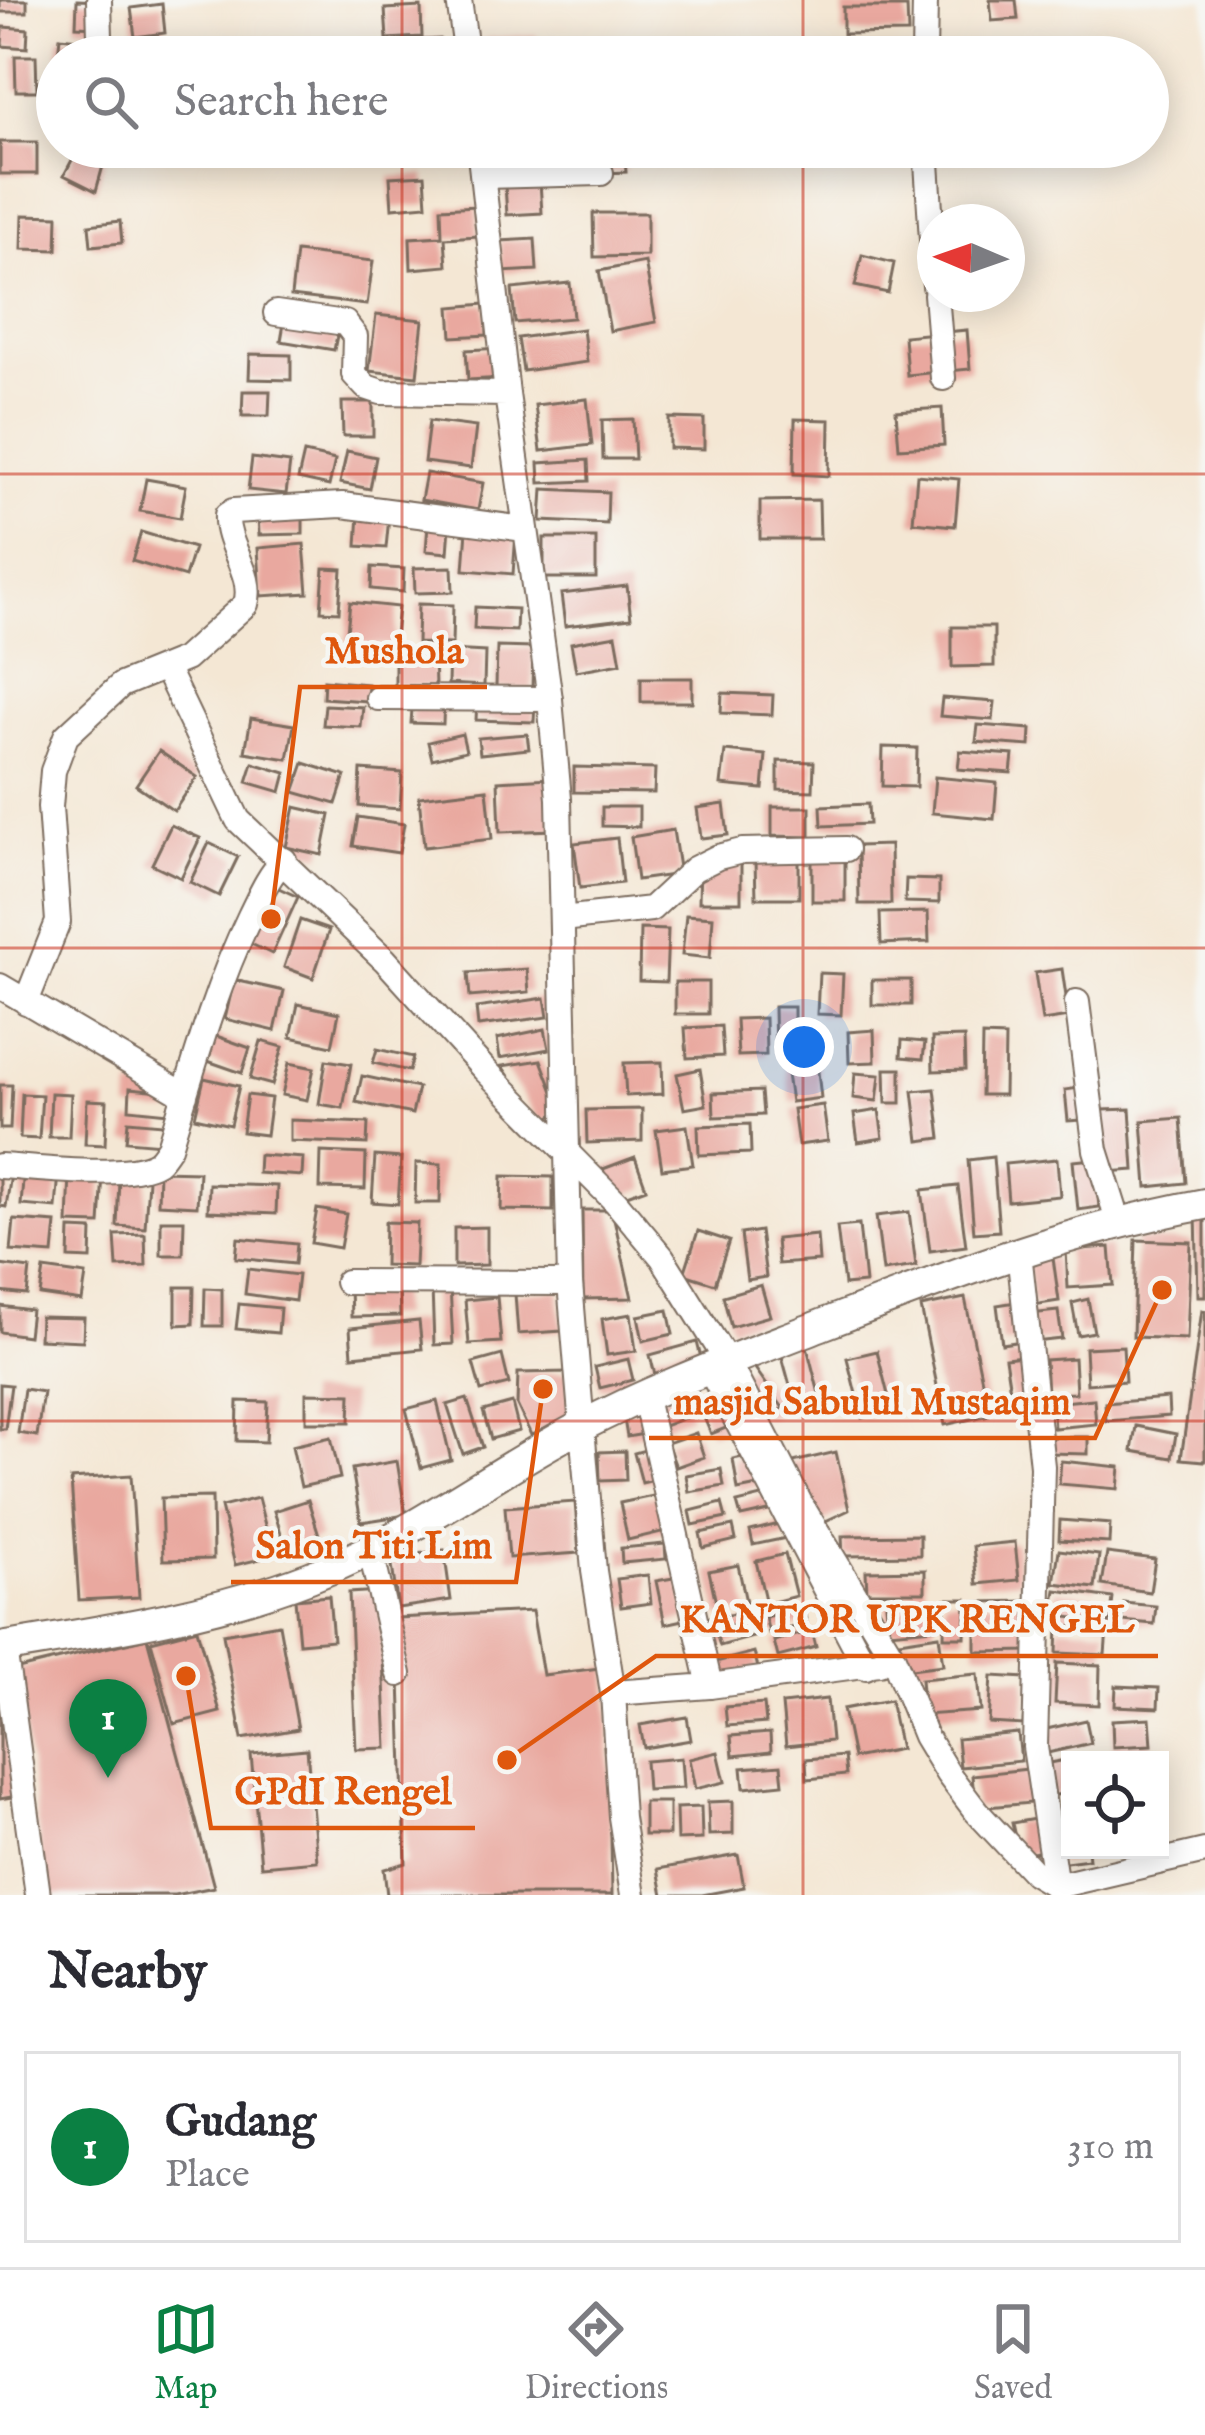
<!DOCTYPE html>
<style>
body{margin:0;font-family:"IM FELL English",serif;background:#f2f2f3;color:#2b2b33}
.controls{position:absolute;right:36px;bottom:36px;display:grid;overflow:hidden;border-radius:0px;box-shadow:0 6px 30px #0003}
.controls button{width:108px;height:108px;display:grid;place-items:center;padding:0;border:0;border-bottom:3px solid #e1e1e2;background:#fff;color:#2b2b33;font:60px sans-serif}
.compass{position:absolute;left:917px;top:204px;width:108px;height:108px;border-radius:50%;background:#fff;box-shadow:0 6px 30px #0003;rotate:272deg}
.you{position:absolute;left:804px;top:1047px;width:42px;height:42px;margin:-30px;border:9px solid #fff;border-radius:50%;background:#1a73e8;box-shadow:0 0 0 18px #1a73e833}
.badge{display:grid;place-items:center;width:78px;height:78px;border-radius:50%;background:#0b8043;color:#fff;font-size:39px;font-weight:700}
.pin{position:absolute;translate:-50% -99px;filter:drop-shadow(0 3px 6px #0008)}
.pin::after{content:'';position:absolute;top:63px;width:42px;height:36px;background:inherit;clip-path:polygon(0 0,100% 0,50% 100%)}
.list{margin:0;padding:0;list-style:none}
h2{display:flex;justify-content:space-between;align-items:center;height:156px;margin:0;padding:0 48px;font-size:51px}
h2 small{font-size:39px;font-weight:400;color:#7c7c81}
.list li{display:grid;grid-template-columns:78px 1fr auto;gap:36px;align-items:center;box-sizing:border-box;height:192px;margin:0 24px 24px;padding:0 24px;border:3px solid #e1e1e2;border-radius:0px}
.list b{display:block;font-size:45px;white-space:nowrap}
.list p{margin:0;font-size:39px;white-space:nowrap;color:#7c7c81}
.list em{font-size:39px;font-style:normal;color:#7c7c81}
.icon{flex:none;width:66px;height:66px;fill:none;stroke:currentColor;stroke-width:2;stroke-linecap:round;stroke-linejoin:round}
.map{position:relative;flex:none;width:1205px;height:1895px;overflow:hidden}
.search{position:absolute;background:#fff;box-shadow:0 6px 30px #0003;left:36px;right:36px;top:36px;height:132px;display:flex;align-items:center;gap:30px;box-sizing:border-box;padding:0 42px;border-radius:66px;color:#7c7c81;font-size:45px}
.sheet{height:372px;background:#fff}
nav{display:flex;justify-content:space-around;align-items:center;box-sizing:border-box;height:168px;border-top:3px solid #e1e1e2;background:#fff;font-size:33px;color:#7c7c81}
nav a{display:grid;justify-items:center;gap:6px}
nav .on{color:#0b8043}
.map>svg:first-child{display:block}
</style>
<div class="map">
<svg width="1205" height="1895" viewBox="0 0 1205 1895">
<rect width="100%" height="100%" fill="#f6f6f2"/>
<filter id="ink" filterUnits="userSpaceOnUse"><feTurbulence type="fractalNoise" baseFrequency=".00833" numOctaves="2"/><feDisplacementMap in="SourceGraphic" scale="24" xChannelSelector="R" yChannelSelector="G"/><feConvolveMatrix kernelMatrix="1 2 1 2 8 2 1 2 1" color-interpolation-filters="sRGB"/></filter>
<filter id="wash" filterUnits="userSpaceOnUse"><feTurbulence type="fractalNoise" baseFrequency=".004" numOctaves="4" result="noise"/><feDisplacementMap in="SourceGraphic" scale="48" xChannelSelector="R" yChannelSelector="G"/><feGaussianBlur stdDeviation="2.7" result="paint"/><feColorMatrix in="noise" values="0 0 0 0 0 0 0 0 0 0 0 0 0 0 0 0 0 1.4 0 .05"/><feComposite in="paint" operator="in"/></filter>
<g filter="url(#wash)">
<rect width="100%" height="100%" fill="#f4e7d4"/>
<g id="blocks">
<path fill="#e9a89f" d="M0 0H27V12H0Z
M77 0 99 1 98 27 76 26Z
M990 0H1016L1018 19 992 21Z
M162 4 165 33 135 37 131 8Z
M421 7 422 37 387 39 385 9Z
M843 7H907L908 33 843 34Z
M3 27 28 29 27 48 2 46Z
M536 35 537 57H486L485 39Z
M60 37 88 40 86 57 58 55Z
M440 39 441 57H405L404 41Z
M127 46 150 47 149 57H127Z
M15 56H36L37 91H16Z
M51 86 57 87V119L46 118Z
M0 142H37V174H0Z
M79 147 108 148 96 191 64 175Z
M604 147H624L626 172 605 173Z
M425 175 427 205 392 208 390 177Z
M540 182 542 213 507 215 505 185Z
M477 206 478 236 445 238 447 266 411 269 410 238 442 236 441 208Z
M593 213H647V256L594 257Z
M23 215 58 216 57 250 22 249Z
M120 221 122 243 91 246 89 225Z
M535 239 537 270 502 272 500 241Z
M296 252 373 261 367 305 291 296Z
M862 255 894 263 888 293 855 286Z
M645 262 656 322 610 331 599 271Z
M570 283 573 318 515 323 512 289Z
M486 304 487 335 452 337 450 307Z
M286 312 340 321 334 350 281 341Z
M376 315 423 320 417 376 369 371Z
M583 329 587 362 523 371 518 338Z
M967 330 970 369 907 375 904 336Z
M502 348 504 378 468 380 466 350Z
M250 354 291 355V380L249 379Z
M243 391H270L269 416H242Z
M587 399 592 445 541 451 535 405Z
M342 402H373V436H343Z
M942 408 944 445 899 448 896 411Z
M669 418 704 419V449L669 448Z
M633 419 635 459H603L602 420Z
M795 419 830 420 829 476 794 474Z
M429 421 476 427 471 468 424 462Z
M347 451 376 457 370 489 340 483Z
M304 453 335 460 329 486 298 479Z
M252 458 290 463 286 494 248 490Z
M588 460 589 481 540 483 539 463Z
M426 473 483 483 478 510 421 500Z
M917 475 959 479 955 526 913 522Z
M146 479 186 486 180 518 140 511Z
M543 489 608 492 607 524 541 521Z
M819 500 820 539H760V501Z
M303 511V534L259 535 258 512Z
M359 514 389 517 386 548 357 546Z
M428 524 450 526 448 553 426 551Z
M467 530 516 533 513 574 464 570Z
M141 532 194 548 185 577 132 561Z
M544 538H596V578H544Z
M304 544 308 593 261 596 258 548Z
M372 567 404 569 403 592 371 589Z
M452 567 453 592 415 593 414 568Z
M324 568 342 569 339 612 321 611Z
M627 586 631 618 565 626 561 594Z
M350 602 398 607 394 646 346 642Z
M418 604 453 605 452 644 417 643Z
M475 607 517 609 516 631 474 629Z
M952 627H994V666L952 667Z
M616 635 621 663 576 671 571 643Z
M497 647 533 648 532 689 496 688Z
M449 650 485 652 484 686 448 684Z
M434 658 435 686H395V659Z
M641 678H692V702H641Z
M324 680 368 684 367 701 323 698Z
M722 693 773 695 772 715 721 713Z
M413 695 444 697 443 724 411 723Z
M942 698 995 702 993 720 940 716Z
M477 701 535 703 534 722 476 720Z
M325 705 363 707 361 727 323 725Z
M251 718 294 725 288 759 245 752Z
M978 725 1031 729 1030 746 976 742Z
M462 734 466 751 432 759 428 742Z
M527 734 529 749 480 754 478 738Z
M883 747 917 748 916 787 882 786Z
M159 751 197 777 174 811 136 785Z
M725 751 766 755 763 789 721 785Z
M960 751 1013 755 1011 773 958 769Z
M778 761 814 762 813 791 778 790Z
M253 763 286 773 281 792 247 782Z
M304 763 345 776 336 804 294 792Z
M574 767 655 769 654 793 574 792Z
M361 770 402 773 400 809 359 806Z
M935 777 997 783 994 819 932 813Z
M551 778 554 830 500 832 498 781Z
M487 789 492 839 424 847 419 797Z
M724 804 728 835 701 838 697 808Z
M868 804 869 824 822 826 821 806Z
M295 807 330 815 322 855 286 847Z
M602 807H639V827L602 826Z
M772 807H810V837L772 836Z
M358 817 404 824 399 853 353 846Z
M171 825 200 838 181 878 152 864Z
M673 830 680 874 637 880 631 837Z
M617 838 622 883 580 888 574 843Z
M209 843 238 857 219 896 190 882Z
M890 845 891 904H859L858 846Z
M812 848H845V901H812Z
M755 860H799V898H756Z
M700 864H741V902H699Z
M906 879 939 880V903L905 902Z
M270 884 298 897 272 954 245 941Z
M928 912 929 942 881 944 880 913Z
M686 915 713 917 710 958 682 955Z
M300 920 329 930 313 978 284 967Z
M640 929 668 930 666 982 639 981Z
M527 969 529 992 470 997 468 973Z
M1062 969 1069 1017 1042 1021 1035 973Z
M819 973 843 974 841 1015 817 1014Z
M234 980 284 991 275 1031 225 1019Z
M872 980H911V1005H872Z
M675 982H708V1014H675Z
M545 998 548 1017 478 1026 476 1008Z
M298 1004 339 1013 332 1046 291 1037Z
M774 1007H794V1052H775Z
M765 1018 766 1055 738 1056 736 1019Z
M721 1026 723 1056 687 1058 685 1028Z
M545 1029 549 1049 500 1058 497 1039Z
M874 1030 875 1062 849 1063 848 1032Z
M208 1033 250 1048 242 1073 199 1058Z
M982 1036 1005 1037 1004 1095H981Z
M964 1037 965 1070 933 1071 932 1038Z
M902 1040 925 1042 923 1059 901 1057Z
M261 1041 283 1047 272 1085 250 1079Z
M377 1049 413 1057 409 1071 373 1063Z
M326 1060 351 1064 343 1108 319 1104Z
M541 1060 560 1110 541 1123 502 1066Z
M662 1062 663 1094 626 1096 624 1063Z
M289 1063 314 1068 307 1100 282 1095Z
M817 1063 821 1098 791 1102 786 1067Z
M700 1069 706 1105 684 1109 677 1074Z
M885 1069H901V1103H886Z
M855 1073 880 1075 877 1101 853 1098Z
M362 1076 418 1088 412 1114 356 1102Z
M204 1078 239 1086 230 1125 195 1117Z
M0 1085H12L10 1129H0Z
M130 1088 171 1092 169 1113 129 1109Z
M1079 1088 1082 1120 1068 1121 1065 1090Z
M935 1089 941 1138 919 1141 913 1091Z
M761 1091 763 1115 714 1117 713 1093Z
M51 1093 71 1094 69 1137H49Z
M22 1094 42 1095 39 1139 20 1138Z
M247 1095 271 1098 266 1135 242 1132Z
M87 1100 107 1101 105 1145 85 1144Z
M823 1105 828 1141 798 1145 793 1109Z
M642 1109V1141L587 1143 586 1110Z
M1130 1109 1134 1170 1107 1172 1103 1110Z
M879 1110 883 1138 858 1142 854 1114Z
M1181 1118 1186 1183 1147 1187 1142 1121Z
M290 1120 368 1123 367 1144 290 1141Z
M128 1121 163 1124 161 1144 126 1141Z
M750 1124 751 1153 699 1155 698 1126Z
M687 1126 693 1165 662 1169 656 1130Z
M321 1152 366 1154 365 1189 320 1188Z
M259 1155 303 1158 302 1176 258 1173Z
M375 1156 401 1158 398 1204 372 1202Z
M635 1157 646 1188 613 1200 603 1169Z
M993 1157 999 1231 974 1233 968 1160Z
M1057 1159 1060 1196 1008 1201 1005 1164Z
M1094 1159 1099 1207 1078 1210 1073 1161Z
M416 1163 441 1164 440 1203H415Z
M0 1167 12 1168 6 1207 0 1206Z
M24 1169 59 1173 56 1208 21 1205Z
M159 1171 199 1172 197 1206 158 1204Z
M70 1173 103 1174 100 1224 68 1223Z
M502 1176 553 1177V1211L501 1210Z
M119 1178 148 1179 145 1228 117 1226Z
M209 1184 277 1186 276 1214 208 1211Z
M958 1186 966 1246 930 1251 922 1190Z
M317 1209 346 1214 340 1248 311 1243Z
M582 1210H612L632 1298 583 1299Z
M909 1212 916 1266 883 1271 876 1216Z
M1196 1213H1205V1296H1198Z
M14 1220 56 1223 53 1254 11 1251Z
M161 1220H184L183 1255H161Z
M385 1222 417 1223 415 1266 384 1265Z
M859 1225 865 1283 844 1285 837 1227Z
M487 1227V1265L454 1266V1228Z
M70 1229 92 1230 91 1259 69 1258Z
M698 1231 729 1241 715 1284 684 1274Z
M760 1231 766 1277 747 1280 741 1234Z
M145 1234 146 1266 117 1267 115 1235Z
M817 1235 819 1261 778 1264 776 1239Z
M238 1238 297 1244 295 1264 236 1258Z
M1136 1240 1191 1242 1187 1339 1133 1337Z
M1110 1247 1113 1285 1068 1288 1066 1250Z
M1053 1258 1059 1301 1033 1305 1027 1262Z
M0 1265 30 1269 27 1295 0 1292Z
M44 1269 86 1275 82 1301 40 1295Z
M248 1269 298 1275 295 1301 245 1294Z
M761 1285 770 1316 731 1327 723 1296Z
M176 1287H194L193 1324 176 1325Z
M399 1287 400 1316 351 1317 350 1288Z
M450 1287 453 1344 434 1345 432 1288Z
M205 1288 222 1289V1326H204Z
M559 1290 562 1331 518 1334 515 1294Z
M497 1297 501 1342 469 1344 465 1300Z
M965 1298 989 1415 945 1425 921 1307Z
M1088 1299 1094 1332 1078 1335 1072 1303Z
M1016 1302 1022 1341 1002 1344 997 1305Z
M239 1304 280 1308 278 1333 236 1329Z
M0 1306 31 1310 28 1336 0 1332Z
M668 1310 673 1334 643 1341 638 1316Z
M1202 1310 1205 1311V1461L1181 1459Z
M1058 1311 1062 1339 1034 1342 1030 1314Z
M631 1314 636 1351 607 1355 602 1319Z
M40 1317 84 1318 83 1341 39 1339Z
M419 1321 422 1349 352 1356 350 1328Z
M697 1342 702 1362 655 1375 650 1355Z
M1123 1346 1125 1381 1087 1384 1085 1348Z
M807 1347 822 1405 797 1411 781 1353Z
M877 1351 892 1411 862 1418 847 1358Z
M502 1355 509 1384 481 1391 473 1363Z
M1023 1356 1030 1401 1012 1403 1005 1358Z
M1074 1358 1076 1393 1047 1394 1045 1360Z
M628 1359 633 1380 600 1388 595 1367Z
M752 1364 783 1408 766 1420 735 1377Z
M568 1372 570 1418 531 1435 517 1405 518 1373Z
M0 1384 11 1385 5 1429H0Z
M24 1389 43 1392 37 1436 18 1433Z
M680 1391 690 1416 661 1427 652 1402Z
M306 1393 351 1394 350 1422H306Z
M718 1395 731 1426 711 1434 698 1403Z
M1168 1398 1169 1416 1106 1421 1105 1403Z
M467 1399 483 1447 463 1454 447 1405Z
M1094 1399 1096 1424 1054 1428 1052 1403Z
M238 1401 268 1402 266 1442 237 1441Z
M437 1401 451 1460 421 1468 406 1409Z
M512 1403 519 1431 491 1439 483 1411Z
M646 1409 650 1433 627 1437 623 1413Z
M1136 1426 1176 1434 1172 1458 1132 1451Z
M696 1433 704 1457 676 1467 667 1443Z
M331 1437 340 1478 301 1487 292 1446Z
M1049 1437H1088V1454L1049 1453Z
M652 1448 659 1479 642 1483 634 1453Z
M625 1451 626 1480 600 1481 599 1452Z
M836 1452 849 1510 819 1524 789 1463Z
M753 1455 758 1486 738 1490 733 1459Z
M397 1461 406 1515 361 1522 352 1469Z
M1061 1461 1120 1467 1118 1489 1059 1484Z
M721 1469 724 1486 689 1492 686 1475Z
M131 1475 139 1597 79 1600 71 1479Z
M658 1495 666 1531 628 1540 620 1503Z
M770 1495 773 1510 741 1517 737 1503Z
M212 1497 213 1559 163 1560 161 1498Z
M258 1498 273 1556 235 1565 221 1507Z
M308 1500 320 1538 286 1549 274 1511Z
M575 1502 579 1553 509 1558 505 1507Z
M722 1503 726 1518 693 1525 690 1511Z
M1060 1520 1110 1524 1109 1543 1059 1540Z
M783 1523 786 1538 753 1545 750 1531Z
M733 1526 736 1540 703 1548 700 1533Z
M920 1535V1555L843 1556 842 1536Z
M1015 1542 1019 1580 977 1584 973 1546Z
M665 1544 666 1559 622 1563 621 1548Z
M444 1550 451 1600 398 1608 391 1558Z
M1059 1550 1099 1555 1095 1588 1054 1583Z
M1107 1553 1155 1559 1150 1592 1102 1585Z
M785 1554 796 1596 766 1604 756 1561Z
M738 1565 748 1611 719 1617 709 1571Z
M925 1570V1592H867L866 1571Z
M648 1575 651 1603 621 1607 617 1579Z
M679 1577 688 1619 665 1624 656 1581Z
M1056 1590 1113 1598 1110 1623 1052 1615Z
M380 1591 387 1748 356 1749 349 1593Z
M329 1596 333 1640 299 1643 295 1599Z
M945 1599H966L965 1637H944Z
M932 1600 935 1628 889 1632 886 1604Z
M1030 1601 1031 1651 976 1652V1602Z
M1124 1603 1156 1606 1154 1624 1122 1621Z
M803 1607 807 1624 769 1633 765 1617Z
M532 1611 543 1675 608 1667 612 1895H387L384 1869 406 1863 398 1618Z
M753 1620 757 1636 720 1646 715 1630Z
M279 1624 298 1729 242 1739 223 1634Z
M1058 1626 1107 1629 1105 1655 1057 1653Z
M197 1629 220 1712 174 1724 151 1641Z
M812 1631 816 1647 778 1657 774 1641Z
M939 1635 943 1665 903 1670 899 1641Z
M147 1638 214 1887 174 1895H46L18 1669Z
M754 1652 758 1668 720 1678 716 1662Z
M1057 1663 1100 1665 1099 1705 1055 1703Z
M978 1674 981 1711 924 1715 921 1679Z
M992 1676 1026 1678 1023 1725 989 1723Z
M1116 1686 1159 1688 1158 1708 1115 1706Z
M827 1699 831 1741 786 1746 782 1704Z
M890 1700 900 1749 853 1758 843 1709Z
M764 1704 766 1723 727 1726 725 1707Z
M0 1706 17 1796 0 1799Z
M687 1717 691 1740 644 1748 640 1725Z
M1150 1718 1152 1745 1113 1747 1112 1720Z
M1086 1720 1091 1743 1039 1755 1034 1732Z
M770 1733 771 1752 733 1756 731 1736Z
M1018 1733 1021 1761 960 1767 957 1739Z
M307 1749 317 1861 261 1866 251 1754Z
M718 1752 725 1782 695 1789 689 1759Z
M844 1756 846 1775 807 1779 806 1759Z
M681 1758 683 1788 647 1790 645 1761Z
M1070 1759V1793L1049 1796 1044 1764Z
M781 1765 783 1784 744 1788 742 1768Z
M1028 1769 1031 1803 975 1808 972 1775Z
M733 1801V1834L709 1835 708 1802Z
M644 1802H669V1835H644Z
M701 1807 702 1839 677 1840 676 1808Z
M1070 1807V1850H1088L1089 1859 1058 1863 1050 1810Z
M1035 1819 1042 1851 1019 1856 1012 1823Z
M738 1855 744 1887 702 1895H663L658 1869Z"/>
</g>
</g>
<g filter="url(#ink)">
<use href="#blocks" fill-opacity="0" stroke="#7c6c5e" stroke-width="3"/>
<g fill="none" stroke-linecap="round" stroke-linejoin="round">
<g stroke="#7c6c5e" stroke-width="28">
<path id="minor" d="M99 0 100 37
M459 0 467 57
M924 57 925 0
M479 147 507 394 550 699 559 799 570 1283 594 1571 613 1693 621 1817 633 1895
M926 147 935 286
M483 176 601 173
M936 294 943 378
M276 313 345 323 355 336 354 374 366 387 381 392 507 394
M166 669 238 820 385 960 484 1069 616 1202 662 1257 727 1361 801 1505 893 1657 925 1736 948 1774 976 1811 1034 1873 1056 1886 1205 1851
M378 698 550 699
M562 919 651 909 694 869 718 857 742 851 846 849
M0 986 185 1095
M26 1002 58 922 50 807 53 771 66 736 121 685 185 659 246 604C255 574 225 546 227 515L233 511 342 505 525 529
M1077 1002 1096 1150 1118 1220
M0 1166C35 1168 129 1180 157 1162 162 1158 165 1152 169 1147 193 1068 214 991 250 916 260 896 268 876 284 860
M1019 1252 1042 1466 1035 1747 1056 1886
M347 1282 570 1283
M709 1368 866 1667
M645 1398 710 1686
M371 1552 399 1674
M4 1648 38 1895
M613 1693 710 1686 879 1663"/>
</g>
<g stroke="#7c6c5e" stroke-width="34">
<path id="tertiary" d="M0 1648C104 1631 211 1615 310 1577 408 1539 488 1475 580 1427 658 1386 742 1356 824 1324 951 1275 1071 1229 1205 1204"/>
</g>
<use href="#minor" stroke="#fff" stroke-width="24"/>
<use href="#tertiary" stroke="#fff" stroke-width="30"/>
</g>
</g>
<path fill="none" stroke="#c8321e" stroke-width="3" stroke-opacity="0.55" d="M402 0V57M803 0V57M402 147V1895M803 147V1895M0 474H1205M0 948H1205M0 1421H1205"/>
<path fill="none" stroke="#df570d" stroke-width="4.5" d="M271 919L300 687H487M1162 1290L1095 1438H649M543 1389L516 1582H231M507 1760L656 1656H1158M186 1676L211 1828H475"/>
<g fill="#df570d" stroke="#f6f6f2" stroke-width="4.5">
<circle cx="271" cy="919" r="12"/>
<circle cx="1162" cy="1290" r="12"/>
<circle cx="543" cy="1389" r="12"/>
<circle cx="507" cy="1760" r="12"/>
<circle cx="186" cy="1676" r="12"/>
</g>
<g font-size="39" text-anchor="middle" font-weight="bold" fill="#df570d" stroke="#f6f6f2" stroke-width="9" stroke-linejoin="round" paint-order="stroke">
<text x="394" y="663">Mushola</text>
<text x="872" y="1414">masjid Sabulul Mustaqim</text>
<text x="374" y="1558">Salon Titi Lim</text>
<text x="907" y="1632">KANTOR UPK RENGEL</text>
<text x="343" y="1804">GPdI Rengel</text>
</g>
</svg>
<div class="controls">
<button><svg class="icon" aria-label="locate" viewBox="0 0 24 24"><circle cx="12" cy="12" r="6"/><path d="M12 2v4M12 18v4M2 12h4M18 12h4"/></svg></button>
</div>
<svg class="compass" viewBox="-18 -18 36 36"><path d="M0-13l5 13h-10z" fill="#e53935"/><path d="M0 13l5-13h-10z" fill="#7c7c81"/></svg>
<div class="you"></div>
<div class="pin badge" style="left:108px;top:1778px">1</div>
<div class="search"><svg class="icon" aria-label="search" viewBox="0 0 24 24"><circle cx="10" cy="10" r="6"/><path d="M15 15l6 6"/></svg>Search here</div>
</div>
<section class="sheet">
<h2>Nearby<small></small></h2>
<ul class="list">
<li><span class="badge">1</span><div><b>Gudang</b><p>Place</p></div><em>310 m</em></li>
</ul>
</section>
<nav>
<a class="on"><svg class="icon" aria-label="map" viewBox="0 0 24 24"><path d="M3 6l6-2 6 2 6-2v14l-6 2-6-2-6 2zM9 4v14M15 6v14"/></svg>Map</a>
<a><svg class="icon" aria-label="directions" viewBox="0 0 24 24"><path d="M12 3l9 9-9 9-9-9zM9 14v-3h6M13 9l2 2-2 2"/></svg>Directions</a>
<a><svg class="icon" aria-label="saved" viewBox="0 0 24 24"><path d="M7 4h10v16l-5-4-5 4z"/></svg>Saved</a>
</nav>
